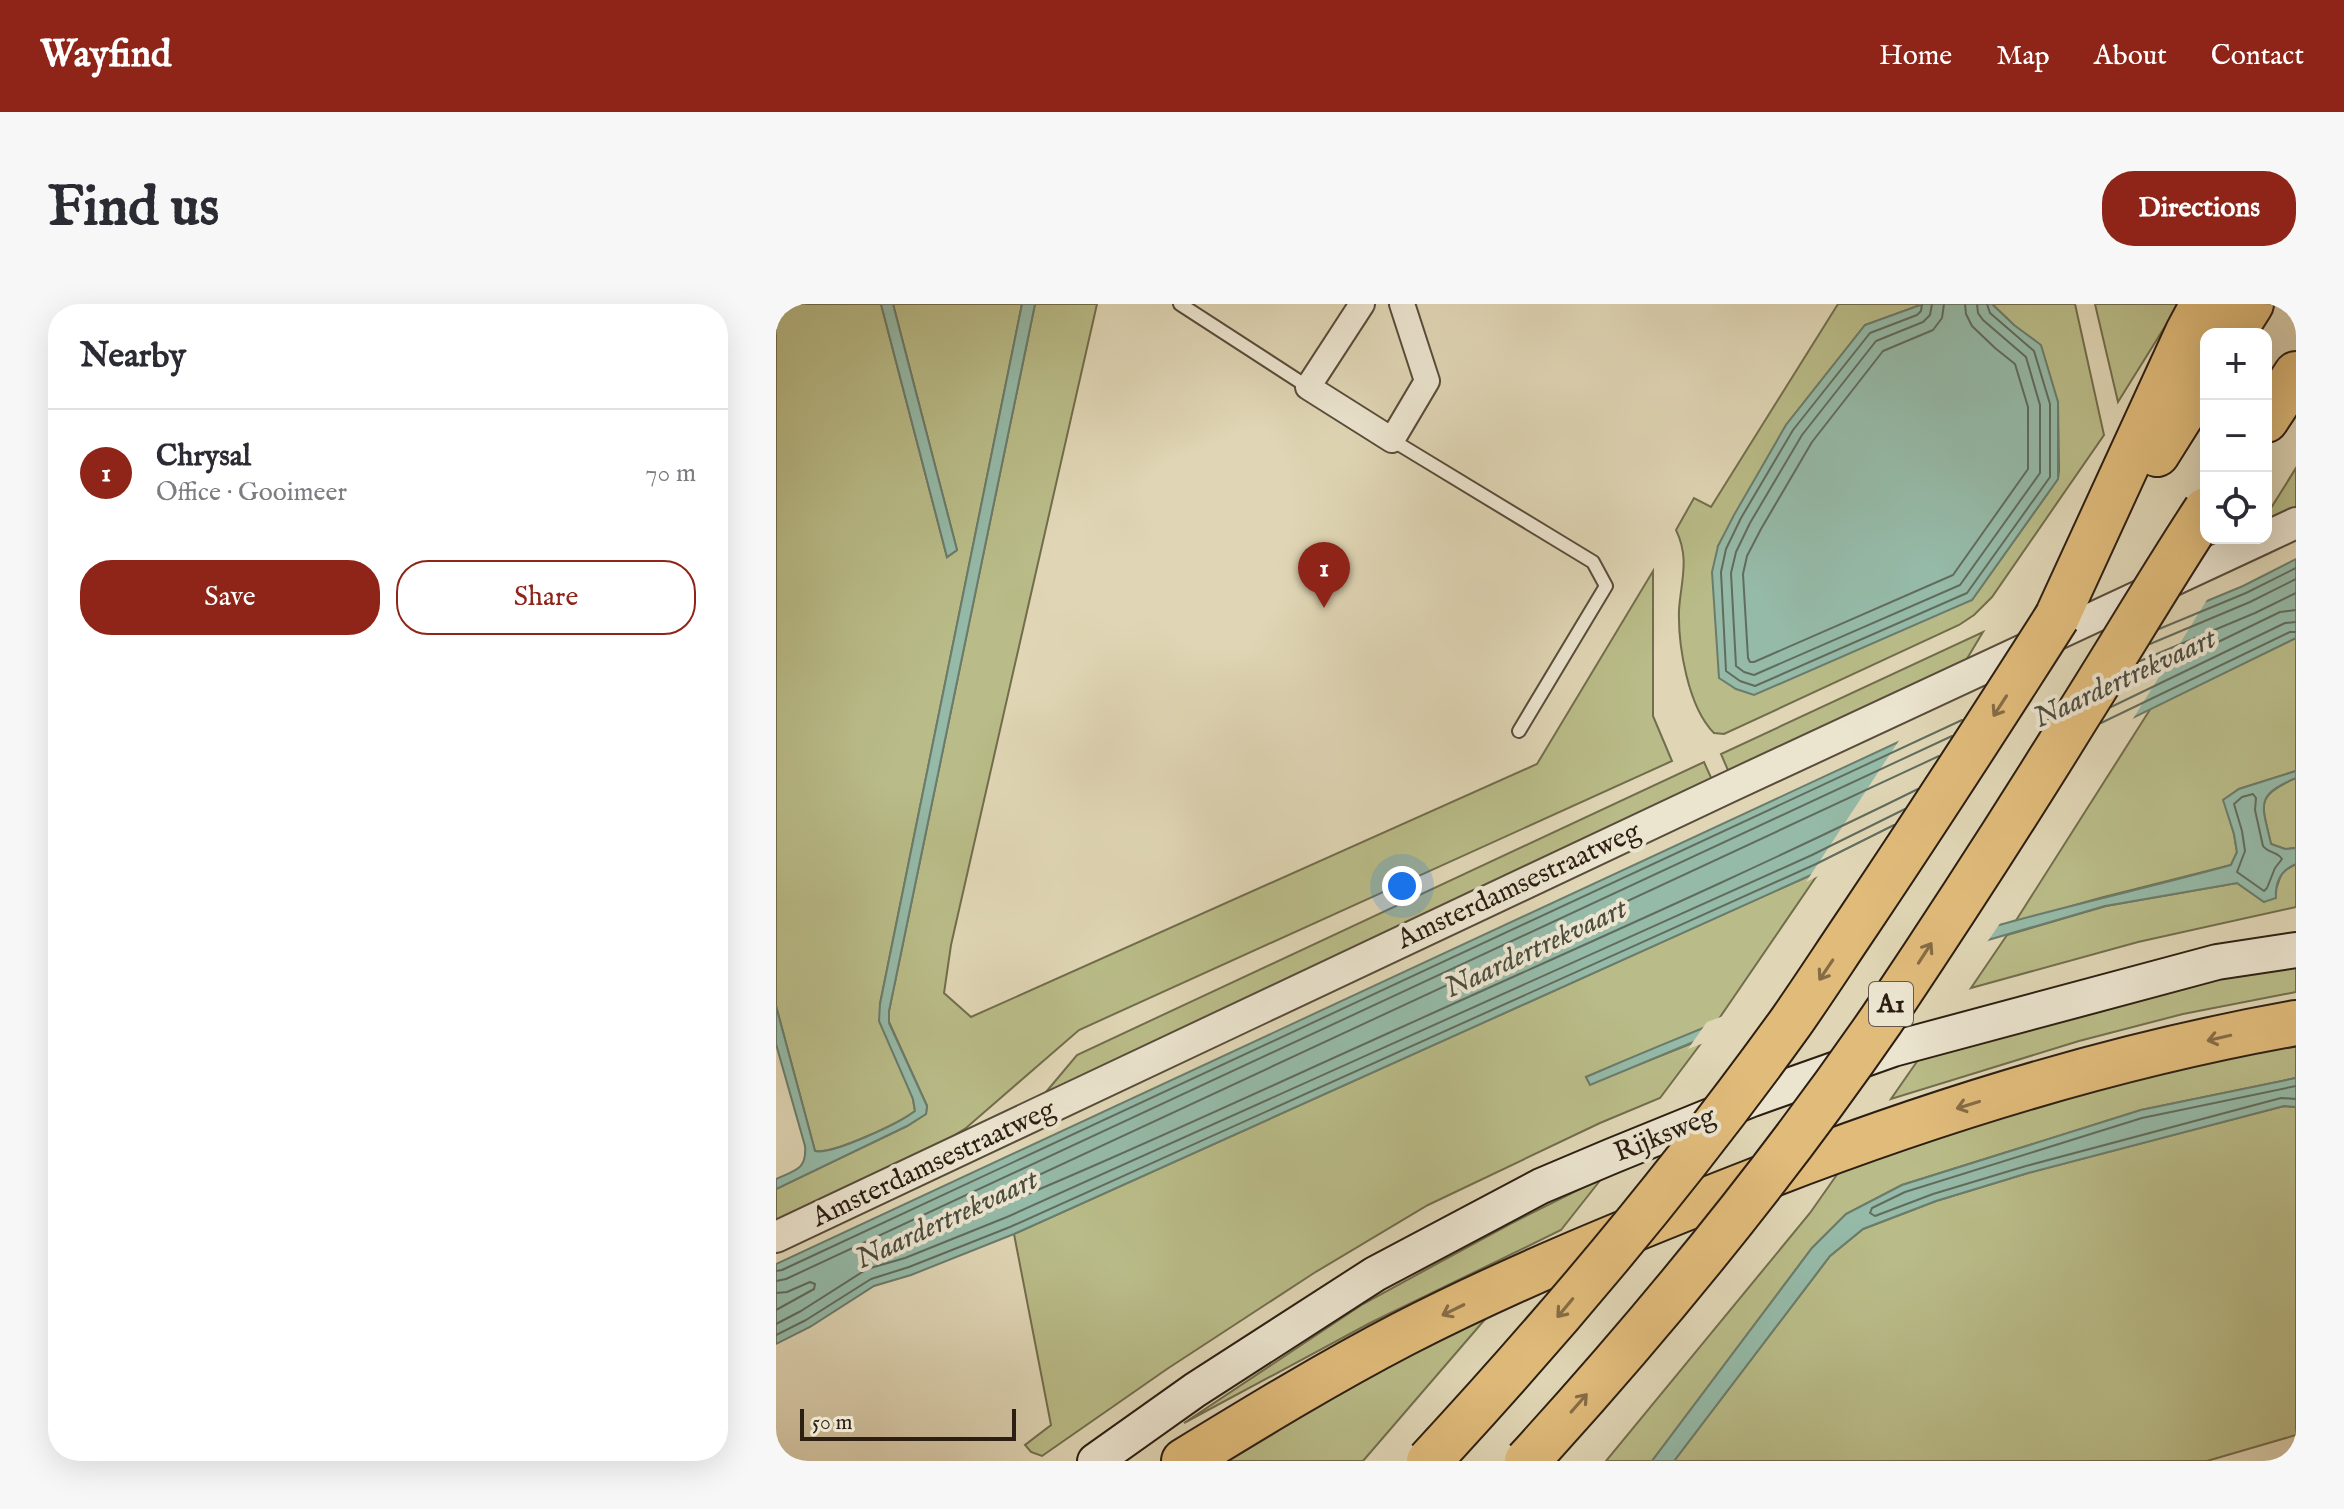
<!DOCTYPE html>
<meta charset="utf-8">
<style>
body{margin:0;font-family:"IM FELL English",serif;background:#f7f7f7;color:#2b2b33}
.controls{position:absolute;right:24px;top:24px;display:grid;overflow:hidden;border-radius:16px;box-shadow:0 8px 32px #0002}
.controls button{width:72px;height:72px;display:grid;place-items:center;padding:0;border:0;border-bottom:2px solid #e1e1e2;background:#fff;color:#2b2b33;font:40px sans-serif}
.scale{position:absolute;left:24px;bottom:20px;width:216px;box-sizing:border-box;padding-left:8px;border:4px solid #2c1e12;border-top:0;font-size:22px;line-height:28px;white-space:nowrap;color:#2c1e12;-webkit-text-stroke:6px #ebe4cf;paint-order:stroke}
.you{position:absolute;left:626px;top:582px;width:28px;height:28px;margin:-20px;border:6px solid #fff;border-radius:50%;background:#1a73e8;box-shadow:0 0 0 12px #1a73e833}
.badge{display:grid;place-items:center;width:52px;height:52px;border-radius:50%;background:#8f2418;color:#fff;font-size:26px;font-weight:700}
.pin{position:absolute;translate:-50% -66px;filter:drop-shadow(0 2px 4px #0008)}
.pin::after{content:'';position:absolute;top:42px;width:28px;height:24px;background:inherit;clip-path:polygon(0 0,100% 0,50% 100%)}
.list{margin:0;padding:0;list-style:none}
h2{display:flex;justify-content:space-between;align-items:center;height:104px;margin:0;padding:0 32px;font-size:34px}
h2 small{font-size:26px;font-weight:400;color:#7c7c81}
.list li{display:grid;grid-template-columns:52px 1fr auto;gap:24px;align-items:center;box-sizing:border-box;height:128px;padding:0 32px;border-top:2px solid #e1e1e2}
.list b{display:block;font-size:30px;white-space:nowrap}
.list p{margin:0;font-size:26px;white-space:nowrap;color:#7c7c81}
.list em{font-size:26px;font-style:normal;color:#7c7c81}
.actions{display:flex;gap:16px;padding:24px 32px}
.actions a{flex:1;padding:18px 0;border:2px solid #8f2418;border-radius:32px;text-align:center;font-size:28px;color:#8f2418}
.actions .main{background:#8f2418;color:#fff}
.icon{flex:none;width:44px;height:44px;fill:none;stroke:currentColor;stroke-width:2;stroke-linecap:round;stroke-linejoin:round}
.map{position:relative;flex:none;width:1520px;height:1157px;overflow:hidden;border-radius:32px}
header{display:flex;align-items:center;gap:48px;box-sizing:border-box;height:112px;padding:0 40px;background:#8f2418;color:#fff}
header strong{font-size:38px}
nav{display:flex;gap:44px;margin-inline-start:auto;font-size:28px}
.intro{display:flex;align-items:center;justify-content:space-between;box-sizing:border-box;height:192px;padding:0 48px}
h1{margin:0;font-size:56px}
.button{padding:20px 36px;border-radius:32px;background:#8f2418;color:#fff;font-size:28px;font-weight:700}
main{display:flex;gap:48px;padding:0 48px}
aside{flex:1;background:#fff;border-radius:32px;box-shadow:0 8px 32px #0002}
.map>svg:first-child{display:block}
</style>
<header>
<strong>Wayfind</strong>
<nav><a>Home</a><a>Map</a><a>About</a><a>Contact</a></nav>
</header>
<div class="intro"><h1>Find us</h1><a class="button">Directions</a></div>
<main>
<aside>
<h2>Nearby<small></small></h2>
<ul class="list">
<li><span class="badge">1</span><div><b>Chrysal</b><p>Office · Gooimeer</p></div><em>70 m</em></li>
</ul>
<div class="actions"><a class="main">Save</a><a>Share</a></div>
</aside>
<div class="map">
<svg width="1520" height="1157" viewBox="0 0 1520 1157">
<rect width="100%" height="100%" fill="#e0d6b5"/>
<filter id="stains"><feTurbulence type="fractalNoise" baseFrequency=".0025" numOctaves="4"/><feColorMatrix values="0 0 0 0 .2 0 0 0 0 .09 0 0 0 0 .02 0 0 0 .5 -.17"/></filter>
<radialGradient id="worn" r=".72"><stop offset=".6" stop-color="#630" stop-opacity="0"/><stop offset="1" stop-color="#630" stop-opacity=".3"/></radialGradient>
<path fill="#b9bc88" stroke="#726d4d" stroke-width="2" d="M0 0H105L171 253 181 246 117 0H246L104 700 137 795 139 807C123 819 56 851 39 847L0 702Z
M259 0H321L175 641 168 689 195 713 761 460 877 267V412L896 457 303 726 190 824 145 852 0 919V885L131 822 150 810 151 802 113 718V707Z
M1062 0H1147L1089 21 1010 121 942 242 1177 303 1196 296 1282 175 1283 167 1282 98 1238 21 1216 0H1299L1328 131 1216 293 1198 311 1183 321 948 430 938 429C912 403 902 342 903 306 905 276 914 255 900 226L918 194 935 203Z
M1319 0H1403L1342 98Z
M1520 164V207L1490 222V212Z
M1207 328 1186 363 954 471 945 450Z
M1520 334V467L1463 485 1448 496 1458 530 1461 548 1455 561 1324 594 1239 618 1375 404Z
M928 458 937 478 269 795 270 788 301 751Z
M1520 474V544L1509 545 1495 540C1486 500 1478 492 1520 474Z
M1520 560V603L1362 638 1195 684 1231 631 1330 602 1461 579 1488 598 1500 585 1506 568Z
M1044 567 940 719 810 773 814 780 929 734 884 794 824 819 652 901 538 969 391 1065 266 1152 255 1148 249 1141 275 1121 238 930Z
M1520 659V688L1407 710 1303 737 1115 795 1142 756 1414 681Z
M1520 738V774L1365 806 1126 881 1070 910 1036 944 876 1157H830L1034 909 1067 862 1224 812 1383 767Z
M1508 802 1520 803V1131L1431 1157H898L1054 952 1087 925 1160 897 1252 869Z
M826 874 785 926 594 1019 408 1119 587 1000 734 920Z
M717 1006 587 1157H448L519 1112Z"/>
<path fill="#95baa8" stroke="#6b7c6c" stroke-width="2" d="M105 0H117L181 246 171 253Z
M246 0H259L113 707V719L151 802 150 810 131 822 0 885V875C19 866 31 866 29 842L0 740V702L39 847C56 851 124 819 139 807L137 795 103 717 104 700Z
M1147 0H1216L1238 21 1265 41 1282 98V175L1196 296 978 391 960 385 943 374 936 268 942 242 958 211 1010 121 1089 21Z
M1520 255V334L1044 567 238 930 135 971 98 982 34 1023 0 1040V960L1131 434 1296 353 1467 282Z
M1520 467V474C1478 492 1486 500 1495 540L1509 545 1520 544V560C1505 566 1499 578 1500 594L1488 598 1461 579 1329 602 1119 663 915 739 814 781 810 773C914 728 1020 686 1127 650 1234 614 1346 591 1455 561L1461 548 1458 530 1447 496 1463 485Z
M1520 774V803L1508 802 1252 869 1160 897 1087 925 1054 952 898 1157H876L1036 944 1070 910 1126 881 1365 806Z"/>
<path fill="#e0d6b5" d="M1434 291 1355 418 1030 578 1126 432 1294 349Z
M1225 618 1209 641 1120 667 912 745 931 718 1127 646Z"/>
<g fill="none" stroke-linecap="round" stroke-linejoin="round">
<path stroke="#606c5d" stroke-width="2" d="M1146 0 1145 7 1141 11 1094 29 1017 126 965 214 950 245 945 268 950 367 964 377 979 382 1191 289 1274 173V100L1258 47 1214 9 1211 0
M1156 0 1154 11 1147 18 1100 37 1026 131 974 219 960 248 955 269 960 362 968 368 978 371 1184 281 1264 169V101L1250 53 1207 16 1202 9 1201 0
M1168 0 1166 14 1157 26 1107 47 1036 138 985 225 971 252 967 270 972 354 974 358H978L1177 271 1252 165V103L1239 60 1219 44 1196 22 1190 10 1189 0
M1383 325 1470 289 1520 264
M1374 340 1474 298 1520 275
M1364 357 1479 309 1520 289
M1347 384 1504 308 1520 306
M1335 403 1509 319 1520 318
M1325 419 1514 328H1520
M1142 485C972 569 798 645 626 723 468 794 311 868 150 932L145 930 147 925 1163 452
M1477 490 1480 494 1479 506 1487 542C1492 549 1502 548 1506 555L1499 564 1491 584 1488 587 1461 568 1469 547 1466 527 1458 500 1466 493Z
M1520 782 1366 814 1129 888 1096 904 1094 909 1099 912 1157 890 1250 862 1505 794 1520 795
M0 967 6 966 1186 416
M0 977 10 975 1176 432
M0 989 11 988 34 978 39 980 38 985 0 1006
M0 1020 25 1007 91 965 129 954 231 913 1036 551 1129 505
M0 1031 30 1016 95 975 133 963 234 923 1040 560 1118 521"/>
<g stroke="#594c3b" stroke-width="16">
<path id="service" d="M404 0 532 83
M616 136 817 258 830 282 743 427"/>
</g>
<g stroke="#594c3b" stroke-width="28">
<path id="minor" d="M586 0 532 83 616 136 651 77 626 0"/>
</g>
<g stroke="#594c3b" stroke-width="34">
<path id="tertiary" d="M1490 233 1520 219
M0 933 951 484 1488 234"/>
</g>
<g stroke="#2c1e12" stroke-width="38">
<path id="secondary" d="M319 1157 419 1086 599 970 765 882 836 852 976 795 1117 745 1441 658 1520 646"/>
</g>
<g stroke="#2c1e12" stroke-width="48">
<path id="motorway" d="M1456 30 1475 0
M1490 116 1520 70
M1381 150 1430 72
M1281 313 1412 28 1427 0
M408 1157C480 1113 552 1069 627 1030 740 972 858 924 976 878 1152 809 1334 752 1520 719"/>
</g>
<use href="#service" stroke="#ebe4cf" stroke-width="12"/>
<use href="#minor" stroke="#ebe4cf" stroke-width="24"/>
<use href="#tertiary" stroke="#ebe4cf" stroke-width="30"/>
<use href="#secondary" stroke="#ebe4cf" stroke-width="34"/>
<use href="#motorway" stroke="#e0bb7a" stroke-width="44"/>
<g stroke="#2c1e12" stroke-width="48" stroke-linecap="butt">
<path id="motorway-bridge" d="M653 1157C782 1018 904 872 1015 718 1038 685 1060 651 1083 617 1150 517 1216 415 1281 313
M751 1157C878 1018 999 870 1106 715 1173 615 1239 513 1302 411 1345 343 1386 273 1430 206"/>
</g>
<use href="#motorway-bridge" stroke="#e0bb7a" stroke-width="44"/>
</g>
<defs><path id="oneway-shaft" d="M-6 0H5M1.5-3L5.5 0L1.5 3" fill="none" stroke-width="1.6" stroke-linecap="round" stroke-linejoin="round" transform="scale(2)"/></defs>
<g stroke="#866c46">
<use href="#oneway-shaft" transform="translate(1224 402) rotate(123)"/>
<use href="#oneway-shaft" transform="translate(1149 649) rotate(-57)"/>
<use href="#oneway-shaft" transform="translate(1050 666) rotate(124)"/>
<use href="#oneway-shaft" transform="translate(1443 734) rotate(167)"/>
<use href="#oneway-shaft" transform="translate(1192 801) rotate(163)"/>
<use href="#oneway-shaft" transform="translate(789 1004) rotate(130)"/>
<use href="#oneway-shaft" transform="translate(677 1006) rotate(154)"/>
<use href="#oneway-shaft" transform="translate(803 1099) rotate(-49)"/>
</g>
<g text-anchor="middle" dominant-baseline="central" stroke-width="8" stroke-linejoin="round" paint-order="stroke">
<rect fill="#ebe4cf" stroke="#65594b" stroke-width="2" x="1093" y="678" width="44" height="44" rx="6"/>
<g font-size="26" font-weight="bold" fill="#2c1e12">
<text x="1115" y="700">A1</text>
</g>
<g font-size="28" fill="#2c1e12" stroke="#ebe4cf">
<text transform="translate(743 582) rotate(-25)">Amsterdamsestraatweg</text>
<text transform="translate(889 831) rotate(-22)">Rijksweg</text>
<text transform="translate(158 860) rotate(-25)">Amsterdamsestraatweg</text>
</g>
<g font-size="30" font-style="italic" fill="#4c4d3f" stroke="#ebe4cf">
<text transform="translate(1349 375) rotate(-25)">Naardertrekvaart</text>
<text transform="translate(760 645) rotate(-25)">Naardertrekvaart</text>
<text transform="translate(171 916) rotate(-25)">Naardertrekvaart</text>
</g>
</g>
<rect width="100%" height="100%" filter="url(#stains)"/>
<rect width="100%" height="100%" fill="url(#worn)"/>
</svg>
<div class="controls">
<button>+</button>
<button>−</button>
<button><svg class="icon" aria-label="locate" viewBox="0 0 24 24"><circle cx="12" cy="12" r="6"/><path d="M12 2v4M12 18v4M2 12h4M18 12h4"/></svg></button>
</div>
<div class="scale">50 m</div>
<div class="you"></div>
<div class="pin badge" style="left:548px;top:304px">1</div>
</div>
</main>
